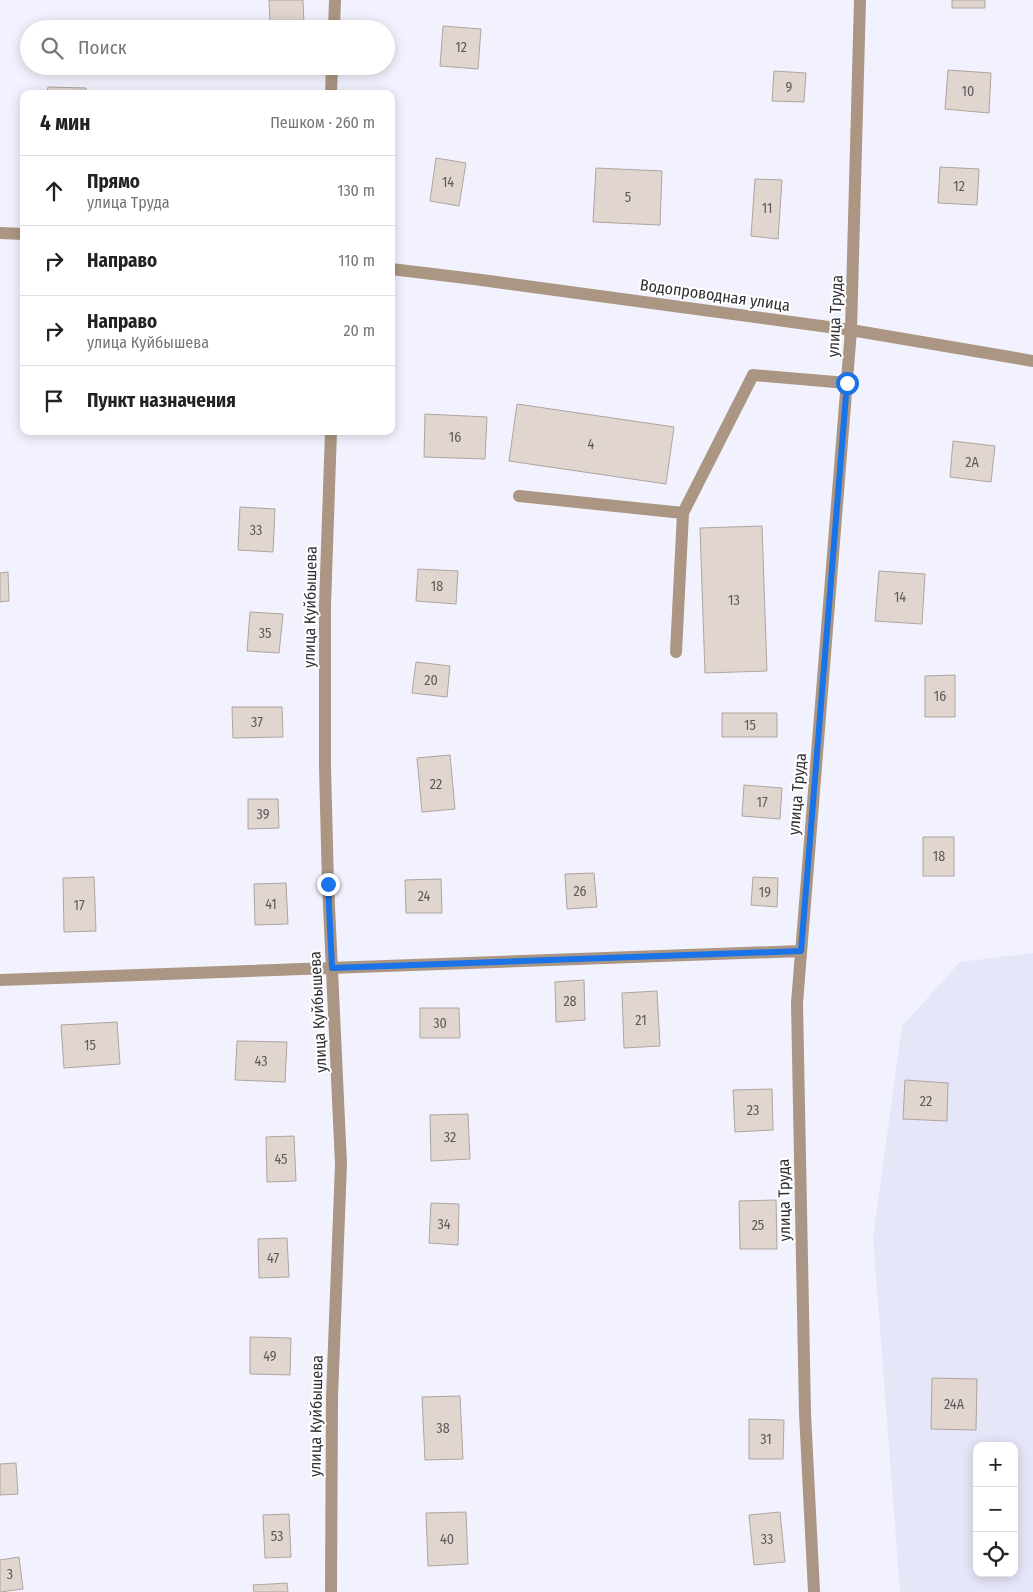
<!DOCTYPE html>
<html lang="ru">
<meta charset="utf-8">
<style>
body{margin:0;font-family:"Fira Sans Condensed",sans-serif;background:#f6f6f6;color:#222}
.controls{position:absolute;right:15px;bottom:15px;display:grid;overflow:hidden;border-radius:10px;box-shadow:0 2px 12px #0003}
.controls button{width:45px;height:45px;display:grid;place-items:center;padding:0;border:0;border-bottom:1px solid #e0e0e0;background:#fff;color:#222;font:25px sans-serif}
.stop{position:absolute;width:15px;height:15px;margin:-11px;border:4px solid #1a73e8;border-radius:50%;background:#fff}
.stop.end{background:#1a73e8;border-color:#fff;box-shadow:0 1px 5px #0008}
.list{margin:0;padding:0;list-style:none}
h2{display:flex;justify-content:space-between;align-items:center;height:65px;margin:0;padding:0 20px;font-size:21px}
h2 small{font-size:16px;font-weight:400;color:#767676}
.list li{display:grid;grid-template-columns:32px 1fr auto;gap:15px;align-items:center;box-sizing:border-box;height:70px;padding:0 20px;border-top:1px solid #e0e0e0}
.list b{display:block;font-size:19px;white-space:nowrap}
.list p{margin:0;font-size:16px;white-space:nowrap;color:#767676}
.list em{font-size:16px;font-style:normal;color:#767676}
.icon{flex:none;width:28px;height:28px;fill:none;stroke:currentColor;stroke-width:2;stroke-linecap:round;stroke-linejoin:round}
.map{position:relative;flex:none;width:1033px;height:1592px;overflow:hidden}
.search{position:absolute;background:#fff;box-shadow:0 2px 12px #0003;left:20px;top:20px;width:375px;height:55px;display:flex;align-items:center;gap:12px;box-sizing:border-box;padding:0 18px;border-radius:28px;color:#767676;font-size:19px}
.panel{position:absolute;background:#fff;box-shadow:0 2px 12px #0003;left:20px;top:90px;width:375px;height:345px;border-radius:10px}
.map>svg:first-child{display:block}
</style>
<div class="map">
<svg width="1033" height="1592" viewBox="0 0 1033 1592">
<rect width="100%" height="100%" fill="#f2f2fe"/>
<path fill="#e6e6f9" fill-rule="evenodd" d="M1033 953V1592H900L873 1237 902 1026 960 962ZM977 1446H1014V1573H977Z"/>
<path fill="#e1d5d0" stroke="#afa49f" d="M269 0H303L304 24 270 26Z
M952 0H985V8H952Z
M443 26 481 29 478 69 440 66Z
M948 70 991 73 989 113 945 109Z
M774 71 806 73 804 102 772 101Z
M48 87 86 88V94H47Z
M436 158 466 163 459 206 430 201Z
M940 167 979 169 977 205 938 203Z
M596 168 662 171 660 225 593 222Z
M755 179 782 180 778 239 751 236Z
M517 404 674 427 666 484 509 461Z
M425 414 487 417 485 459 424 457Z
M953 441 995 446 991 482 950 477Z
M240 507 275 509 273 552 238 550Z
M762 526 767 671 705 673 700 528Z
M418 569 458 571 456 604 416 601Z
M879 571 925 574 922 624 875 621Z
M8 572 9 601 0 602V573Z
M250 612 283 614 279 653 247 651Z
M416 662 450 666 447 697 412 693Z
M955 675V717H925V676Z
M232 707H282L283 737 233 738Z
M722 713H777V737H722Z
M450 755 455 809 422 812 417 758Z
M744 785 782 788 780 819 742 816Z
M248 799H278L279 828 248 829Z
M923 837H954V876H923Z
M594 873 597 907 567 909 565 874Z
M94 877 96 931 64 932 63 878Z
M753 877 778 878 777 907 751 905Z
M441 879 442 913H406L405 880Z
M286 883 288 924 255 925 254 884Z
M584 980 585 1020 556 1022 555 982Z
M657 991 660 1046 624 1048 622 993Z
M420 1008H459L460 1038H420Z
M117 1022 120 1064 64 1068 61 1025Z
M237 1041 287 1042 285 1082 235 1080Z
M905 1080 948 1083 947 1121 903 1119Z
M772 1089 773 1130 735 1132 733 1090Z
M468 1114 470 1159 431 1161 430 1115Z
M294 1136 296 1181 267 1182 266 1137Z
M776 1200 777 1249H740L739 1201Z
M431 1203 459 1204 458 1245 429 1243Z
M287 1238 289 1277 259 1278 258 1239Z
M250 1337 291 1338 290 1375 250 1374Z
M932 1378 977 1379 976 1430 931 1429Z
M460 1396 463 1459 425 1460 422 1397Z
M749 1419 784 1420 783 1459H749Z
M16 1463 18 1494 0 1495V1464Z
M466 1512 468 1564 428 1566 426 1513Z
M780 1512 785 1562 754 1565 749 1515Z
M289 1514 291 1557 265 1558 263 1515Z
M19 1557 23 1589 0 1592V1560Z
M287 1583 288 1592H254L253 1585Z"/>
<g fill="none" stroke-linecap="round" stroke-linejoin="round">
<path stroke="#aa9682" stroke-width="12" d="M519 496 683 513
M676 652 683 513 753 375 847 383"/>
<path stroke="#aa9682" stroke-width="12" d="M334 29 335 0
M331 94 332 66
M0 233 24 234
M391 269 474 279 851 330 1033 361
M331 431 325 605V767L328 884 341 1164 332 1397 331 1592
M0 980 801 951
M814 1592 805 1413 797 1003 851 330 860 0"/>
</g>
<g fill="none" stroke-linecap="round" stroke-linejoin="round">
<path stroke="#1a73e8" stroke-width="6" d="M328 884 332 968 801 951 847 383"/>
</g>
<g text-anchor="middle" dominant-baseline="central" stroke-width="4" stroke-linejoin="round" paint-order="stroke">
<g font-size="14" fill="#5d5a5c">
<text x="461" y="47">12</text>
<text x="789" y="87">9</text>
<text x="968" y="91">10</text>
<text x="448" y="182">14</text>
<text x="959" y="186">12</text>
<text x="628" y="197">5</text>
<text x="767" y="208">11</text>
<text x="455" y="437">16</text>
<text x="591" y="444">4</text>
<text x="972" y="462">2А</text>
<text x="256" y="530">33</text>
<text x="437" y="586">18</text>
<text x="900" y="597">14</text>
<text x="734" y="600">13</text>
<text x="265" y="633">35</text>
<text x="431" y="680">20</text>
<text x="940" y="696">16</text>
<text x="257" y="722">37</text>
<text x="750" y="725">15</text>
<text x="436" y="784">22</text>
<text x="762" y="802">17</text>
<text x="263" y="814">39</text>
<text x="939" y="856">18</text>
<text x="580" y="891">26</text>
<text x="765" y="892">19</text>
<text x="424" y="896">24</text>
<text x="271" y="904">41</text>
<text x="79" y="905">17</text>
<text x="570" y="1001">28</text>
<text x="641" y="1020">21</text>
<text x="440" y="1023">30</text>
<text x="90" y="1045">15</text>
<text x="261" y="1061">43</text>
<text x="926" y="1101">22</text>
<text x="753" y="1110">23</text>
<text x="450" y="1137">32</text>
<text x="281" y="1159">45</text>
<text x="444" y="1224">34</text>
<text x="758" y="1225">25</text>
<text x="273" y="1258">47</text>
<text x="270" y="1356">49</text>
<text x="954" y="1404">24А</text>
<text x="443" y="1428">38</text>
<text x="766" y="1439">31</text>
<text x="277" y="1536">53</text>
<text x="447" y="1539">40</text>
<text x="767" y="1539">33</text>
<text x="10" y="1574">3</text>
</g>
<g font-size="16" fill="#313135" stroke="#fff">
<text transform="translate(715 295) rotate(8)">Водопроводная улица</text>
<text transform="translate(835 316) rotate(-87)">улица Труда</text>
<text transform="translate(310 607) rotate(-89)">улица Куйбышева</text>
<text transform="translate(797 794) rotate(-85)">улица Труда</text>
<text transform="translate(318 1012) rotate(-93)">улица Куйбышева</text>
<text transform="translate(784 1200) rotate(-91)">улица Труда</text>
<text transform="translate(316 1416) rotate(-89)">улица Куйбышева</text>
</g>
</g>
</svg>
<div class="controls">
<button>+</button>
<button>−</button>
<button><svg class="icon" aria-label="locate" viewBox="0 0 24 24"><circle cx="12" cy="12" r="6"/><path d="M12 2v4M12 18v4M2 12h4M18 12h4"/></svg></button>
</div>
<div class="stop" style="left:847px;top:383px"></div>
<div class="stop end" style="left:328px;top:884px"></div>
<div class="search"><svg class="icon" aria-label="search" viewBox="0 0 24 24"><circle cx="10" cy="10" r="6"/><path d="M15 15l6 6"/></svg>Поиск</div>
<section class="panel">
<h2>4 мин<small>Пешком · 260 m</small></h2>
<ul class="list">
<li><svg class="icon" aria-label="ahead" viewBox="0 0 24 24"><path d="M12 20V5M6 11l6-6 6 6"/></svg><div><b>Прямо</b><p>улица Труда</p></div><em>130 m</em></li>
<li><svg class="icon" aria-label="right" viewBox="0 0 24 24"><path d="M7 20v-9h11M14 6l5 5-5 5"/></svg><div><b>Направо</b></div><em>110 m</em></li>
<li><svg class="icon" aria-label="right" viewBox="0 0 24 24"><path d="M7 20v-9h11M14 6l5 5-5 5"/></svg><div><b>Направо</b><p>улица Куйбышева</p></div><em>20 m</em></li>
<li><svg class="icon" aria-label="arrive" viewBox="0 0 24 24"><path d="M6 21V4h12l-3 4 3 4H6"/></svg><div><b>Пункт назначения</b></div></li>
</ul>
</section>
</div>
